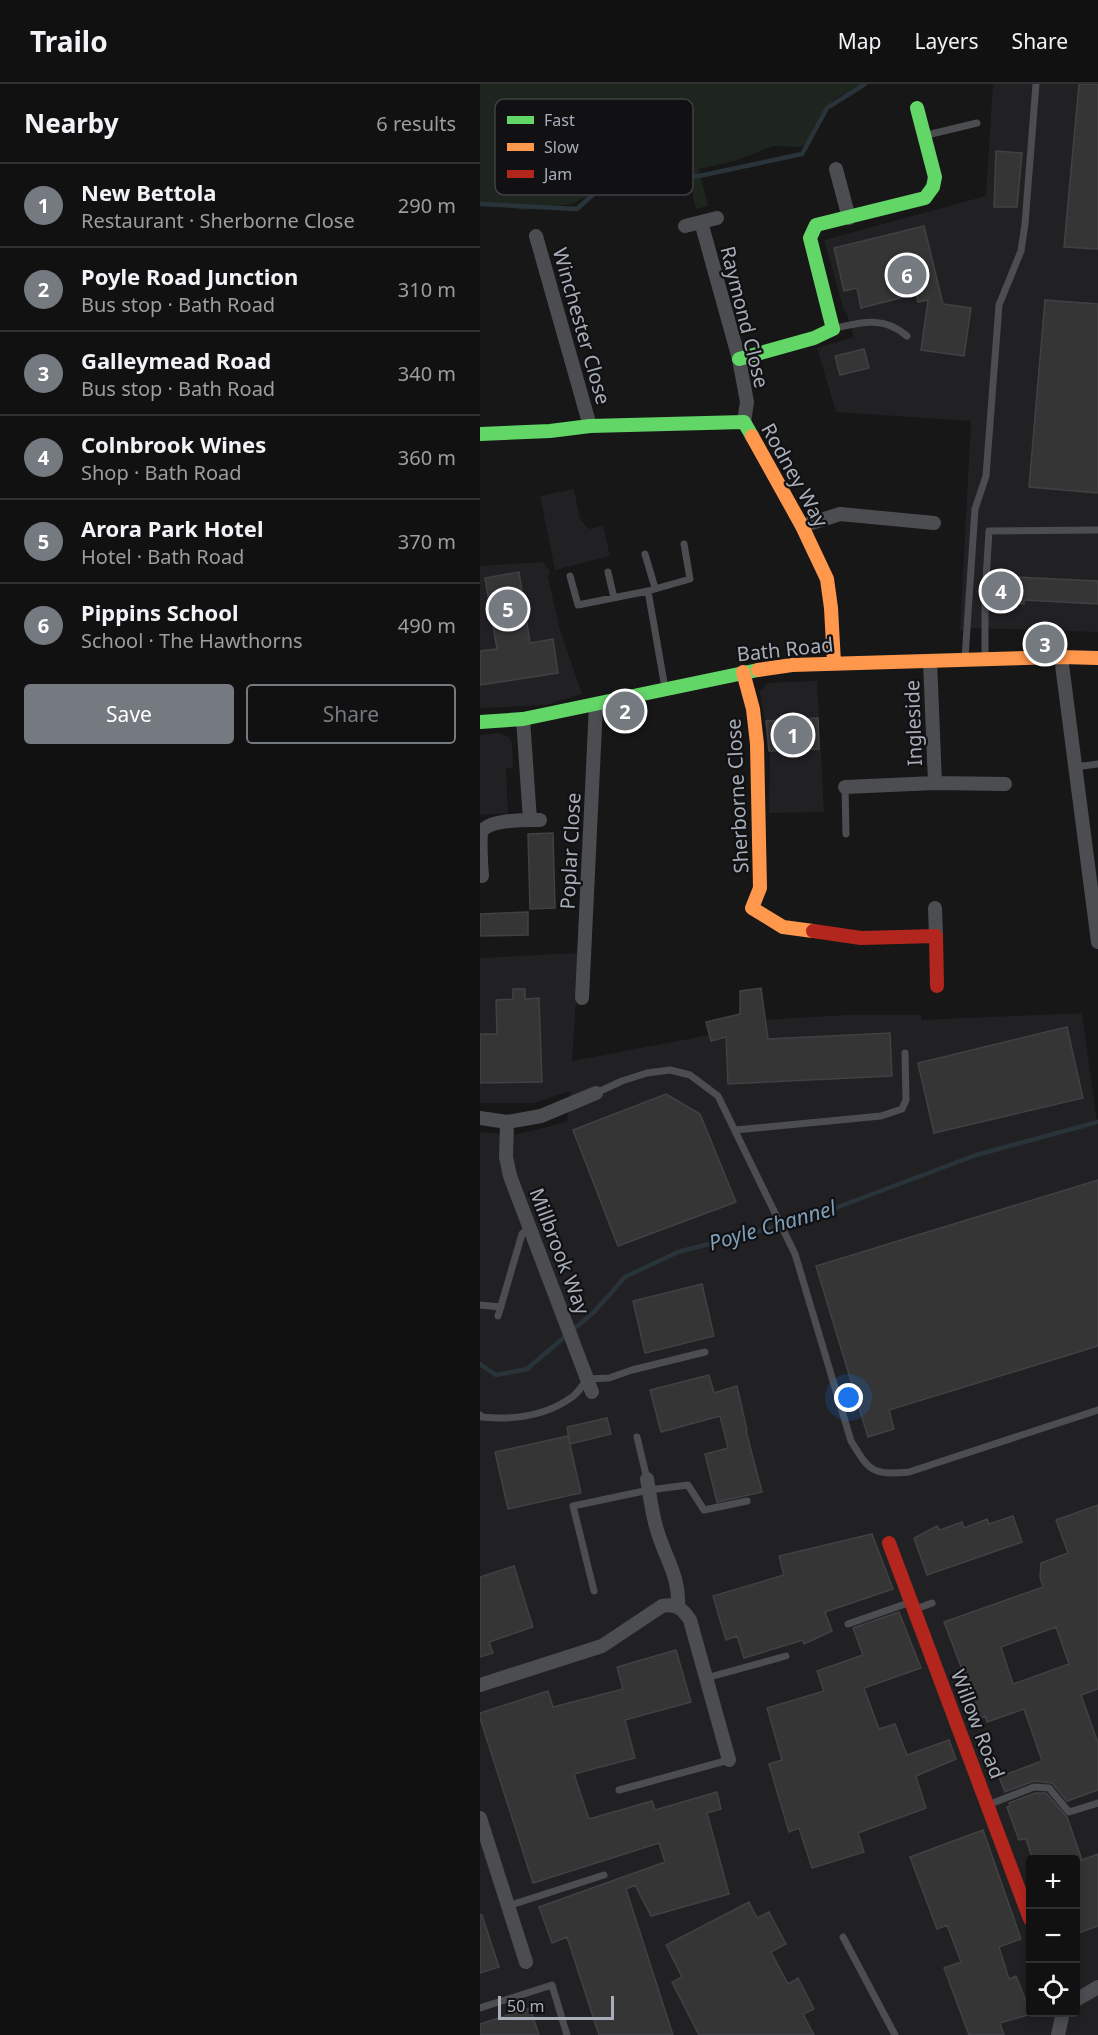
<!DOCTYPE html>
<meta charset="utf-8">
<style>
body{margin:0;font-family:"Noto Sans",sans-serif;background:#1e1f1f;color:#f1f3f6}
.controls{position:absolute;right:18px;bottom:18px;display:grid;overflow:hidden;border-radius:6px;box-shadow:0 3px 9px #0003}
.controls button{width:54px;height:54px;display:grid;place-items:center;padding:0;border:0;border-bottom:2px solid #303131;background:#111;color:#f1f3f6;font:30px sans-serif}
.scale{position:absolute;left:18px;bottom:15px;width:116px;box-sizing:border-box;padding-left:6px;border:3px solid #a8aeb9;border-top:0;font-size:16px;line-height:21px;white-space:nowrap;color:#a8aeb9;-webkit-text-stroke:4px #111113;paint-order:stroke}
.you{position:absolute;left:369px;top:1314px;width:21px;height:21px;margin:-15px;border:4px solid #fff;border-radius:50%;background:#1a73e8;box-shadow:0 0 0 9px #1a73e833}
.badge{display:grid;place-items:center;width:39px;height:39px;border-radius:50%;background:#757980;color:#fff;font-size:20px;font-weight:700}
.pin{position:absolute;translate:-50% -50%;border:3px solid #fff;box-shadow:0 2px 6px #0006}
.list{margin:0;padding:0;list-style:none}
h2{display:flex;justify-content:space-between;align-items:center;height:78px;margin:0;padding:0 24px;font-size:26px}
h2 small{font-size:20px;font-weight:400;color:#9c9d9f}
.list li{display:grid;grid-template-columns:39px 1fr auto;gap:18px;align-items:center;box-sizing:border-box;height:84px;padding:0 24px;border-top:2px solid #303131}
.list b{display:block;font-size:22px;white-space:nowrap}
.list p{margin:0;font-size:20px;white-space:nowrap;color:#9c9d9f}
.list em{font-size:20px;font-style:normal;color:#9c9d9f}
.actions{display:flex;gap:12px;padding:18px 24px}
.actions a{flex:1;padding:14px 0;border:2px solid #757980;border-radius:6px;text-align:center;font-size:21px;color:#757980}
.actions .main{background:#757980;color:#fff}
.icon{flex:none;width:33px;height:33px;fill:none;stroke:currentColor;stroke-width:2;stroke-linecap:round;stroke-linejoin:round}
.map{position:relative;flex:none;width:618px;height:1951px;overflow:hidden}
header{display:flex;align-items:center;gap:36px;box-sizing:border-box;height:84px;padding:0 30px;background:#111;border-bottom:2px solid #303131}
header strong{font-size:28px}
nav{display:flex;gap:33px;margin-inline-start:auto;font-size:21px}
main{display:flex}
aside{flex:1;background:#111}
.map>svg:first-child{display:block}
</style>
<header>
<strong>Trailo</strong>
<nav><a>Map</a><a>Layers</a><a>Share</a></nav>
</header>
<main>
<aside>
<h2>Nearby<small>6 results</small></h2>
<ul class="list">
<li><span class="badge">1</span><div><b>New Bettola</b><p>Restaurant · Sherborne Close</p></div><em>290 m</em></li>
<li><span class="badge">2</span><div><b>Poyle Road Junction</b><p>Bus stop · Bath Road</p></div><em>310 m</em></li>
<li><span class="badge">3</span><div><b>Galleymead Road</b><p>Bus stop · Bath Road</p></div><em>340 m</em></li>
<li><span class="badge">4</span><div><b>Colnbrook Wines</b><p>Shop · Bath Road</p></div><em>360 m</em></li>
<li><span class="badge">5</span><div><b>Arora Park Hotel</b><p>Hotel · Bath Road</p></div><em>370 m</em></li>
<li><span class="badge">6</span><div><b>Pippins School</b><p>School · The Hawthorns</p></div><em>490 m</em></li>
</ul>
<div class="actions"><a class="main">Save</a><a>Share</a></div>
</aside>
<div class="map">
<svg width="618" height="1951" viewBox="0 0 618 1951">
<rect width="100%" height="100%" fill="#171717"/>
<path fill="#212124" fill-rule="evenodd" d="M513 0H618V548L494 544 480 547 491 337 356 328 337 264 374 253 366 227H364L344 156 506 112Z
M94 405 100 436 109 445 123 442 130 472 75 486 60 412Z
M63 478 70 487 68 493 80 546 102 610 66 621 0 624V482Z
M337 597 344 728 289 729 290 670 280 607 288 599Z
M19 649 29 653 32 659 33 684H26L28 729 0 731V651Z
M99 869 92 977 282 941 283 936 367 931H441V936L604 929 602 931 618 1044V1951H0V1048L34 1051 87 1038 90 1007 54 1019H0V874ZM550 1776H596V1928H550Z"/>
<path fill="#1d251e" d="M0 0H383L356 14 347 22 342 29 333 52 326 61 321 63 293 62 255 77 219 85 228 122 216 125 207 88 203 81 147 92 92 120 42 126 0 118Z"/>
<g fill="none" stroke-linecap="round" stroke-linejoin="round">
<path stroke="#29333a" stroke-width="4.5" d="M0 120 97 125 119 105 171 96 219 92 322 70 347 24 385 0
M0 1280 16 1291 47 1285 115 1227 145 1193 198 1168 329 1134 496 1071 618 1038"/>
</g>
<path fill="#353536" stroke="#404143" stroke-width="1.5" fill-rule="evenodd" d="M599 0H618V165L584 163Z
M516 67 542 69 537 123H514Z
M444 142 463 220 491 224 484 272 441 266 448 216 438 218 436 210 381 224 377 204 364 207 354 164Z
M565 216 618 220V409L549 403Z
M384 265 389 284 360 291 355 272Z
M39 488 50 559 73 555 78 589 0 601V567L17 565 5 494Z
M514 492 618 497V520L544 516V520L512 518Z
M338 634 339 665 289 667 286 637Z
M73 749 75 824 50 825 48 750Z
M48 828V851L0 852V830Z
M281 904 288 955 410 949 412 992 248 1000 246 953 231 957 226 938 260 930V907Z
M33 905H45V915L59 914 62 998 0 999V950H17L16 916 33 915Z
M587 943 603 1014 454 1049 438 979Z
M186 1010 220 1030 256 1118 138 1162 93 1046Z
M618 1096V1262L409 1326 414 1345 388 1353 336 1182Z
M222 1200 234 1252 165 1269 153 1217Z
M229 1291 234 1309 257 1302 267 1346 266 1347 282 1408 237 1418 225 1370 248 1364 240 1332 181 1348 170 1306Z
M127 1334 131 1350 90 1360 87 1343Z
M88 1352 101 1409 28 1425 15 1368Z
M618 1421V1605L601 1611 618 1659V1706L587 1717 572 1699 554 1697 525 1708 519 1693 562 1677 544 1625 507 1638 505 1632 494 1637 487 1617 493 1614 464 1538 563 1503 560 1493 561 1479 588 1469 576 1436ZM576 1543 589 1580 533 1600 521 1563Z
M533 1432 542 1458 447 1491 434 1454 457 1442 460 1446 482 1438 484 1444 507 1435 509 1440Z
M392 1450 413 1505 345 1528 352 1547 324 1560 323 1556 264 1574 257 1552 246 1556 233 1512 304 1491 299 1472Z
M34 1482 53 1543 9 1558 13 1569 0 1573V1493Z
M419 1528 441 1584 384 1604 399 1645 415 1640 427 1671 469 1656 476 1675 436 1692 446 1724 378 1749 384 1768 332 1784 319 1744 309 1748 289 1680 302 1676 287 1624 344 1607 337 1587 383 1571 373 1544Z
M196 1566 211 1618 145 1636 155 1674 94 1690 109 1735 172 1717 175 1726 237 1708 241 1725 227 1729 249 1810 171 1832 155 1801 146 1805 193 1951H119L87 1853 72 1859 59 1823 185 1778 179 1759 53 1799 0 1634V1629L68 1607 73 1623 143 1605 137 1583Z
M555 1709H566L587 1733 602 1776H553L546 1755 539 1756 527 1723 530 1722 529 1719Z
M503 1746 541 1855 519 1863 529 1895 536 1892 551 1930 520 1939 524 1951H489L464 1884 481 1878 467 1841 457 1845 430 1773Z
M618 1770V1842L596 1850V1778Z
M269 1818 277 1834 289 1828 306 1860 291 1868 308 1900 318 1894 334 1925 323 1930 334 1951H219L192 1898 202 1893 186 1861Z
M0 1831H2L19 1883 0 1889Z
M50 1924 59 1951H0V1940Z"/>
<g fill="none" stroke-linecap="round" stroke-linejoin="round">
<path stroke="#4b4d50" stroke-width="7" d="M447 51 497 39
M356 244C382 238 404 232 427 252
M165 470 175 504
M128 488 134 514
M90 492 98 521 168 507 185 604
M168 507 210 495 204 460
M485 574 495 425 506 392 519 221 541 167 545 140 556 0
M505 574V512L509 447 618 446
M595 683 618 680
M365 703 366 750
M116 1009 142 997 167 989 190 986 210 991 238 1012 315 1170 371 1357C390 1388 392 1391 429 1388L618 1326
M255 1046 401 1032 422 1025 426 1016 425 969
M0 1221 21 1223
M18 1232 42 1150 50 1143
M0 1331 2 1333C33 1336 66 1332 92 1313 98 1309 103 1301 107 1295L129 1294 152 1286 225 1268
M157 1353 167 1395
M114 1507 93 1422 169 1406 208 1401 224 1426 267 1417
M436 1525 452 1519
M368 1540 428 1519
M226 1594 306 1572
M139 1706 249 1676
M510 1720 554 1703 569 1704 589 1728 618 1719
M28 1822 124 1791
M363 1853 415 1951
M0 1924 72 1901 87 1951"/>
<path stroke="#4b4d50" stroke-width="14" d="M356 85 369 134
M221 138 259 275 267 318 264 338
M205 142 237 134
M56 152 110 342
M322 442 360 430 454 439
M581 573 618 858
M450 577 455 699 525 700
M43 635 50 736
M365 703 455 699
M2 792C1 781 0 758 1 749 7 735 47 736 60 736
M455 824 456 852
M102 914 116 621
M0 1034 27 1038 61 1032 116 1009
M27 1038 26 1073 30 1092 112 1308
M167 1395C170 1412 172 1430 177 1446 185 1474 200 1492 198 1523
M0 1601 122 1562 182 1522C196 1519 203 1525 210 1536L249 1676
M0 1734 46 1878
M596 1916 618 1903
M578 1951 583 1928"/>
<path stroke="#63d668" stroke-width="14" d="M259 275 334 254 353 245 330 154 336 141 445 114 453 103 455 93 437 24
M0 350 70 347 110 342 264 338 272 352
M0 638 43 635 278 586"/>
<path stroke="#ff974d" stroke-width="14" d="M272 352 322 442 347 495 351 524 354 579
M278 586 312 581 581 573 618 574
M263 588 273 625 277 660 280 804 272 824 303 843 333 847"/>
<path stroke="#b3261e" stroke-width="14" d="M333 847 381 854 456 852 457 902
M409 1459 550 1835"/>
</g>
<g text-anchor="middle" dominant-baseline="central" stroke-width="4.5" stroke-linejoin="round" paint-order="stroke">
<g font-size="20" fill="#a8aeb9" stroke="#111113">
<text transform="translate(265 233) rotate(76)">Raymond Close</text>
<text transform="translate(102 242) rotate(74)">Winchester Close</text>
<text transform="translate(315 391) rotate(61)">Rodney Way</text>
<text transform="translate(305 565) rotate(-6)">Bath Road</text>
<text transform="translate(433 639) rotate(-92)">Ingleside</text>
<text transform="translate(257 712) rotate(-93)">Sherborne Close</text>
<text transform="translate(90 767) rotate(-87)">Poplar Close</text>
<text transform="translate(80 1167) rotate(69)">Millbrook Way</text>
<text transform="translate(498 1640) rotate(69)">Willow Road</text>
</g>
<g font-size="21" font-style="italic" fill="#7d9eb6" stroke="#111113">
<text transform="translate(292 1141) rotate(-16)">Poyle Channel</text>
</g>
</g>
<rect x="15" y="15" width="198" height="96" rx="9" fill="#111113" stroke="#3e4045" stroke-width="1.5"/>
<rect x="27" y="32" width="27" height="8" fill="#63d668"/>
<rect x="27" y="59" width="27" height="8" fill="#ff974d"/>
<rect x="27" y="86" width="27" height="8" fill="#b3261e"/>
<g font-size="16" fill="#a8aeb9">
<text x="64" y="42">Fast</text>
<text x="64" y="69">Slow</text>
<text x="64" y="96">Jam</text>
</g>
</svg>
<div class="controls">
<button>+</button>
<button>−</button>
<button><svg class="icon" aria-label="locate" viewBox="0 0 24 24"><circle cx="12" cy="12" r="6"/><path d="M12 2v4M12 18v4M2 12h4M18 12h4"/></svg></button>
</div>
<div class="scale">50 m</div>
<div class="you"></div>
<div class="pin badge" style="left:313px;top:651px">1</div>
<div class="pin badge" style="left:145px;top:627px">2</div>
<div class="pin badge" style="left:565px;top:560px">3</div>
<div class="pin badge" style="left:521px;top:507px">4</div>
<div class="pin badge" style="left:28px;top:525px">5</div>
<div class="pin badge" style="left:427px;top:191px">6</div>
</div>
</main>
